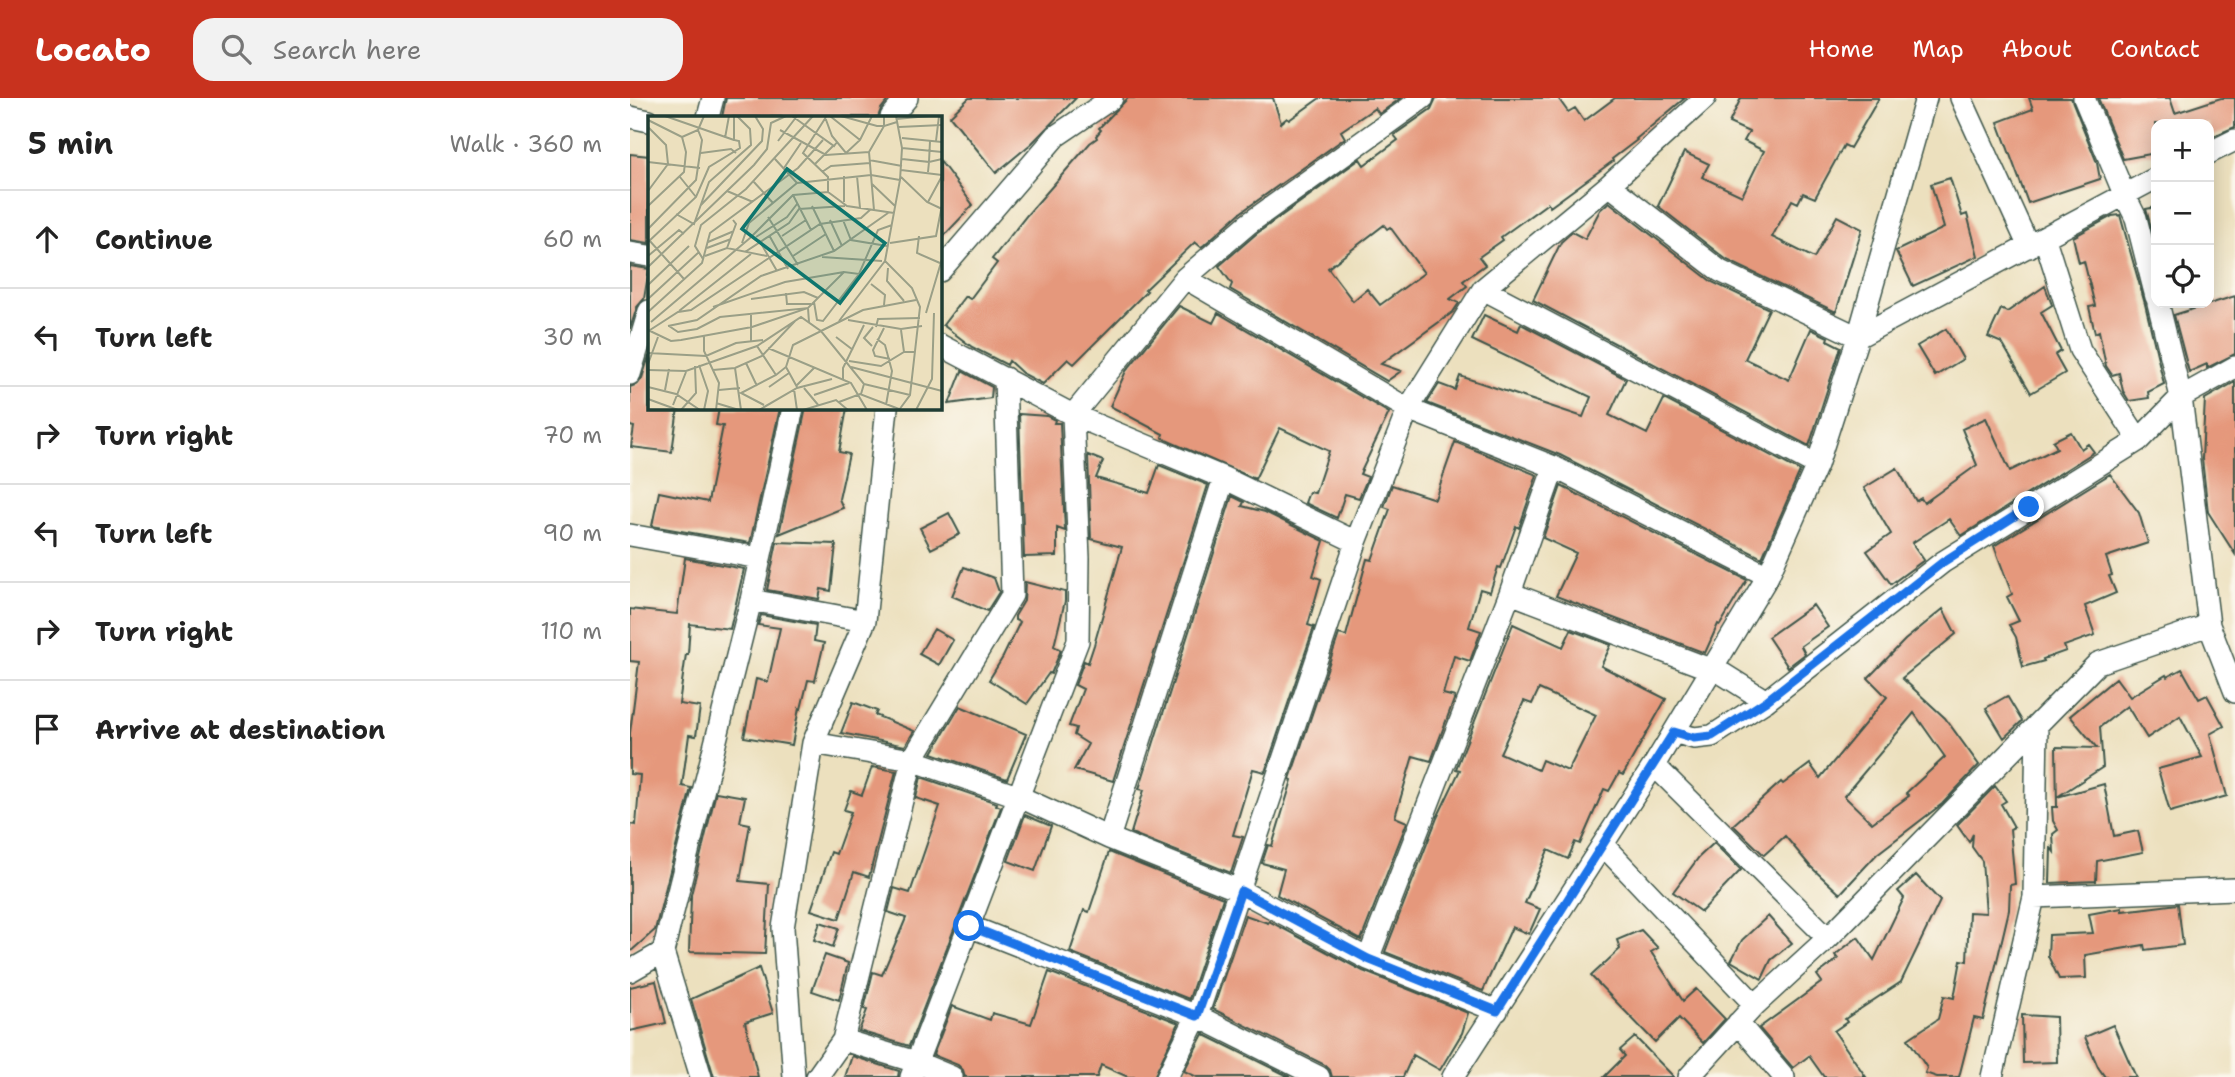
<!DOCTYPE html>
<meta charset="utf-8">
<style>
body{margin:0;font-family:"Shantell Sans",sans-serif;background:#f2f2f2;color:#222}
.controls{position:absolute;right:21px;top:21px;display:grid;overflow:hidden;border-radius:14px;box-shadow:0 4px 18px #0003}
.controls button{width:63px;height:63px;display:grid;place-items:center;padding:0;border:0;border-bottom:2px solid #e0e0e0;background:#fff;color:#222;font:35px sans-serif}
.stop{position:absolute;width:21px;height:21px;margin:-16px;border:5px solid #1a73e8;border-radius:50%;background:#fff}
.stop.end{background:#1a73e8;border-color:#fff;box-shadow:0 2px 7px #0008}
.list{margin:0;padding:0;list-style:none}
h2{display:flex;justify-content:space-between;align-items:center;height:91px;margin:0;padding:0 28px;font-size:30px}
h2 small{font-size:23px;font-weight:400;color:#767676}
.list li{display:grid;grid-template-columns:46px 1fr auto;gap:21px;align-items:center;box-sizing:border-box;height:98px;padding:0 28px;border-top:2px solid #e0e0e0}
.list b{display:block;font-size:26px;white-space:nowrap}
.list em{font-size:23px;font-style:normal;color:#767676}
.icon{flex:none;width:38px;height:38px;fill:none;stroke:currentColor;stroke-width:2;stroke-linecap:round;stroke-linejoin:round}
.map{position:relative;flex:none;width:1605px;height:979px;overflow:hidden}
header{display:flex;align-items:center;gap:42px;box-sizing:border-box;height:98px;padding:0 35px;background:#c8321e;color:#fff}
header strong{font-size:33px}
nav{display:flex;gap:38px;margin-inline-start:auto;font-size:24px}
.search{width:490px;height:63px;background:#f2f2f2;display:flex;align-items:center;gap:18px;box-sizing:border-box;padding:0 24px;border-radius:21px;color:#767676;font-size:26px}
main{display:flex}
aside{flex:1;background:#fff}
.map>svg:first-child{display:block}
</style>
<header>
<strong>Locato</strong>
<div class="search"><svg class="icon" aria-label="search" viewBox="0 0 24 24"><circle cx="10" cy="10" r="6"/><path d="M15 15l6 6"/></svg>Search here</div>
<nav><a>Home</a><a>Map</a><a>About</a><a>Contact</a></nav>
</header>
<main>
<aside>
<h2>5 min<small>Walk · 360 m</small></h2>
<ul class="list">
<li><svg class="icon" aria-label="ahead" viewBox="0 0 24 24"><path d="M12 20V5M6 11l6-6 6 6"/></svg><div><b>Continue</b></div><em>60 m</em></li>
<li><svg class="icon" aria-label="left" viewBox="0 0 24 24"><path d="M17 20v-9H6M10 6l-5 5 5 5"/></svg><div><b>Turn left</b></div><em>30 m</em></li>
<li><svg class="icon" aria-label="right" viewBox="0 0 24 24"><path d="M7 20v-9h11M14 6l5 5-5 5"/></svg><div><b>Turn right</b></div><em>70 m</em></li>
<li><svg class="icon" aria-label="left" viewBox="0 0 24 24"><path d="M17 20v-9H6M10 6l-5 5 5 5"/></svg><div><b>Turn left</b></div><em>90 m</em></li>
<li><svg class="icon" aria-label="right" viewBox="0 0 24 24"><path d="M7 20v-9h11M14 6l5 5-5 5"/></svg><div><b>Turn right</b></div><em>110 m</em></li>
<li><svg class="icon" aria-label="arrive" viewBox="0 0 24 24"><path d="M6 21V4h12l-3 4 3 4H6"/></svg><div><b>Arrive at destination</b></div></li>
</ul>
</aside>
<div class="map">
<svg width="1605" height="979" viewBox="0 0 1605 979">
<rect width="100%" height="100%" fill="#fbf7ec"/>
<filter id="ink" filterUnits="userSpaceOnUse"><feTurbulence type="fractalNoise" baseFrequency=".0143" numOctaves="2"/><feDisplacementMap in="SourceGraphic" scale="14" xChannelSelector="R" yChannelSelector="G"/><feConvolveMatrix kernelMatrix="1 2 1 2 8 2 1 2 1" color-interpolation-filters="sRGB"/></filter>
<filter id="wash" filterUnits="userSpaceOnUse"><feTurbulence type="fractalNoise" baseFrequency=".00686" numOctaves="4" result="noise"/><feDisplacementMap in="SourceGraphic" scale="28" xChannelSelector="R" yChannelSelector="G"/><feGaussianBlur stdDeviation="1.57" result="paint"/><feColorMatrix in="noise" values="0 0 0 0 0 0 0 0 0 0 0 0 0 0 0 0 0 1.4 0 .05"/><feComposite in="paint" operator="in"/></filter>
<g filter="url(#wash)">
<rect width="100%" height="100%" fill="#ece0be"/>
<g id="blocks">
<path fill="#e5987b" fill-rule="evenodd" d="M96 0H256L258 2 251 11 248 19H92Z
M339 0H446L402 45 366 75 320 18Z
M498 0H643L651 25 657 20 659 22 690 0H771L749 16 745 10 711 33 715 40 610 115 574 147 571 149 565 144 515 192 517 193 444 266 438 261 413 286 392 275 379 263 377 267 342 249 313 227 335 198 340 201 367 165 362 161 397 117 460 45 467 40 466 38 471 32 469 30Z
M806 0H928L938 14 945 10 954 23 985 0H1055L1006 41 1007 42 982 61 983 63 920 109 918 105 871 139 873 142 849 159 855 167 833 183 837 188 820 201 829 205 823 214 751 266 771 273 757 283 600 191 602 186 589 168 626 136 730 61 734 67 768 42 764 37 801 11ZM754 127 757 131 760 129 794 175 750 207 737 191 723 203 698 170Z
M1111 0H1249L1220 50 1214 47 1185 100 1173 95 1168 105 1162 102 1142 139 1184 160 1207 118 1232 131 1206 214 1097 162 1028 108 1054 54 1079 66 1072 79 1112 98 1134 53 1114 43 1119 34 1099 25Z
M1399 0H1441L1467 65 1470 81 1398 105 1368 24 1403 11Z
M1468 0H1540L1545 15 1591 0H1605V29L1579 40V26H1526V55L1493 61Z
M0 56 19 58V145L0 142Z
M310 63 343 107 310 142Z
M1320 80 1332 118 1337 116 1348 158 1283 188 1266 153 1314 130 1301 86Z
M979 104 1082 184 1139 211 1115 261 1159 282 1181 231 1198 239 1197 242 1211 249 1179 348 903 202 931 144 942 134 955 141 970 112Z
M1526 109V147L1516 111Z
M1490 117 1515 206 1534 286 1518 294 1519 300 1499 303 1493 293 1489 275 1482 277 1476 268 1469 233 1465 235 1459 209 1465 208 1454 163 1449 165 1443 139 1482 118Z
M0 168 19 171 14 201 7 209 0 231Z
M1415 188 1422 207 1411 214 1431 253 1425 257 1435 275 1401 295 1372 245 1358 239 1371 211 1377 214Z
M1605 198V256L1577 270V266L1559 274 1544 217Z
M549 208 583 225 588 215 759 315 730 376 738 379 729 400 715 396 707 420 675 405 679 394 685 395 699 353 650 330 625 381 536 342 532 339 533 336 480 308 496 273Z
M854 217 888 233 891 226 996 281 979 317 1017 336 1034 301 1170 373 1132 460 930 357 797 305 809 286 825 292 830 278 953 319 961 299 842 242Z
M1316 231 1333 261 1305 278 1287 248Z
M19 258V310H48L42 354 1 349 4 329 0 328V289L8 286 12 280Z
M332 273 362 289 361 300 319 306Z
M1605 284V456L1578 414 1572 361 1575 301Z
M89 310H150L120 445 22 428 29 394 78 404 93 328 86 327Z
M176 310H217L209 354 219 356 209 401 213 410 149 436Z
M389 316 417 318 425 322 424 325H430L435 433 427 430V458L394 459Z
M1356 320 1380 373 1427 350 1423 343 1441 334 1451 351 1458 346 1464 354 1331 438 1319 421 1282 445 1294 462 1261 486 1237 453 1261 436 1234 390 1267 370 1286 403 1291 400 1294 405 1347 367 1332 331Z
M825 344 907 377 889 430 886 428 871 470 868 469 860 494 850 491 839 529 851 533 840 563 824 558 813 596 825 599 801 663 783 658 765 719 777 724 731 842 647 797 654 771 632 765 638 747 642 748 662 682 660 681 709 536 716 538 737 461 742 462 760 411 754 409 762 387 805 401Z
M458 357 473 363 466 380 519 395 529 367 578 387 483 683 444 672 458 646 444 637 446 630 439 628 453 591 445 587 454 563 458 565 464 547 492 449 461 441Z
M1480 376 1509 415 1518 445 1476 459 1482 477 1479 478 1486 495 1455 508 1465 537 1434 548 1436 553 1413 561 1414 563 1393 569 1386 539 1379 527 1389 523 1377 499 1382 496 1364 448Z
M931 388 1117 482 1090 527 1088 526 1075 555 926 498 946 455 913 440Z
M602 398 614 404 612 408 635 414 694 443 683 478 691 481 678 527 684 529 635 674 623 671 603 737 613 739 601 775 501 735 514 692 509 691Z
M319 415 330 436 301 451 290 430Z
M147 444 206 446 201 493 191 491 189 501 137 492Z
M55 460 114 471 100 531 60 526 58 556H56L49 606 70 609 66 638 59 637 52 688 61 690 25 832 0 854V726L6 727 10 677 0 676V635L9 564 0 563V511L47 516Z
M334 469 364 480 369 494 357 513 322 498Z
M395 484 435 494V503L424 548 431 552 421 576 419 575 397 606 359 582 373 559 390 524 385 522V518L394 503Z
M1183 507 1198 529 1171 548 1175 556 1158 569 1138 539Z
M1313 511 1326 536 1272 580 1315 620 1349 667 1312 706 1247 756 1210 796 1180 768 1155 738 1134 757 1103 727 1151 684 1153 686 1180 666 1190 680 1257 599 1238 580 1275 542ZM1284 615 1315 659 1276 695 1279 698 1242 725 1214 698Z
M131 517 186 527 184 543 194 545 185 583 178 582 171 611 169 610 162 647 114 639 126 581 138 584 150 530 128 527Z
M883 526 933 549 941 532 981 547 971 568 1036 601 993 677 989 675 979 693 974 691 950 746 945 744 938 761 918 752 895 805 910 811 899 836 882 829 853 893 755 854 807 720 830 672 826 671ZM909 591 966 617 938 673 912 662 908 672 870 655 894 603 902 606Z
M304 531 323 542 309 567 289 556Z
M1552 571 1569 601 1577 597 1594 628 1580 636 1597 698 1540 714 1528 671 1572 659 1550 618 1517 640 1497 608 1470 629 1473 669 1427 699 1474 686 1484 738 1508 733 1513 754 1467 763 1466 783 1420 785 1421 750 1424 754 1423 736 1428 732 1423 723 1422 709H1427L1426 649 1467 650 1440 618 1486 580 1500 599 1536 577 1537 579Z
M1377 598 1392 623 1374 640 1356 610Z
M223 604 247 613 245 617 284 633 275 648 211 635Z
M330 608 396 636 377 681 302 655Z
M242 669 266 673 239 779 224 774 209 821 181 812 201 754 206 756 221 714 214 712 221 693 232 697Z
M291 679 367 705 366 707 371 709 279 948 229 933 237 912 234 911 243 874 252 877 276 820 258 814 264 790 280 795 310 708 286 700Z
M1365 688 1376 703 1371 706 1384 729 1380 731 1385 786 1380 787 1379 812 1353 922 1344 920 1329 979H1307L1295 975 1297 970 1278 941 1308 921 1314 898 1324 900 1331 862 1337 863 1339 814 1356 815 1352 763 1342 749 1343 736 1339 744 1327 727Z
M86 694 115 699 110 724 120 726 110 783 139 786 135 856 59 854 61 800 60 801Z
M395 717 421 728 405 773 378 763Z
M1084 745 1111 772 1071 814 1043 794 1069 759Z
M479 754 593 800 559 901 440 854 454 812 459 814Z
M1286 777 1310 803 1271 884 1215 921 1217 924 1204 933 1236 979H1194L1179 958 1163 970 1129 930 1192 884 1187 877 1208 861 1205 857 1228 839 1244 862 1274 800 1268 793Z
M1548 806 1553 847 1515 852 1514 847 1455 857 1456 880 1429 881 1418 858 1419 837 1463 835 1459 816 1492 810V813Z
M615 817 638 825 639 823 733 873 838 915 832 935 810 972 783 957 773 979H702L700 972 695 967 583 911Z
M1138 818 1162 845 1141 862 1132 881 1101 863 1112 842Z
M190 824 209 830 203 849 184 842Z
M1011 832 1028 850 1021 854 1053 903 1066 891 1095 921 1073 945 1049 920 1025 944 961 878 990 851 987 842Z
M195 857 218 865 209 902 182 893Z
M129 870 143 915 115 924 128 979H84L61 901Z
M419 874 549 925 524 979H498L471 967 467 979H335L333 972 328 967 303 957 322 908 360 922 362 915 401 926Z
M26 883 36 925 0 933V889Z
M1392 917 1426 919 1427 964 1393 965Z
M1483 927 1506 979H1475L1468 969 1455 939Z
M573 936 660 979H567L554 973Z
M1005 939 1044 979H974L995 958 990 952Z
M222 958 269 973 268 979H215Z"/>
</g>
</g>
<g filter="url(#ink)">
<use href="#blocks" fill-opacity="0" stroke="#3e5549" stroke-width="2"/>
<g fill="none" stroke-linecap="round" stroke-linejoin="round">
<g stroke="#3e5549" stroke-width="24">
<path id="street" d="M1331 0 1399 149
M1454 0 1494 96 1506 120 1526 199
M0 19 19 23
M78 19 83 0
M261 19 277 0
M1579 55 1605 42
M979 87 1090 173 1228 239 1526 80
M1415 141 1450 252 1509 342
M0 155 19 158
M310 173 426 38 482 0
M555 180 778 311 924 369 1138 478
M853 191 1187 367
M310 247 443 317 594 380 726 444
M0 276 19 213
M0 437 129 460
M880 495 1093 576 1136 603
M121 502 235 523
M1579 527 1605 594
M1044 634 1064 640 1082 638 1136 603 1313 464 1509 342 1551 299 1605 269
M183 645 282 662 390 699 479 740 611 793 738 861 867 913
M1024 667 1198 840
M479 740 594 380
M973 747 1125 907
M1404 799 1605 791
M339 828 567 918 689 979
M738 861 880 495 924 369
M0 873 33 854
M1108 925 1154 979
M213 942 282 662 382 497 375 280
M71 979 33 854 121 502 163 310
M164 979 153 830 183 645 235 523 257 310
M187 979 213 942 286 964 322 979
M281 979 448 543 449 460 443 317 555 180 618 126 793 0
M537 979 567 918 726 444 778 311 853 191 979 87 1075 0
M823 979 1024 667 1138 478 1187 367 1228 239 1296 0
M1059 979 1125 907 1198 840 1407 627
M1362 979 1404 799 1407 627 1468 565 1579 527 1551 299 1528 205"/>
</g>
<use href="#street" stroke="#fff" stroke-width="21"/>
</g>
</g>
<g fill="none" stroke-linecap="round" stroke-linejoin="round" filter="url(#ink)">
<path stroke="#1a73e8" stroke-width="9" d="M339 828 567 918 611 793 738 861 867 913 1044 634 1064 640 1082 638 1136 603 1313 464 1399 409"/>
</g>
<g transform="translate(18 18)">
<rect width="294" height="294" fill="#ece0be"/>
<path fill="none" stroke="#9a9f87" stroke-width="2" d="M17 0 86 24M144 0 186 30 189 26M182 0 212 24M193 0 229 10H236V0M248 0 254 32 252 64 237 145 264 172 272 191 262 279 251 294M177 1 184 20 198 37 212 24 224 0M178 1 155 37 180 61V76M248 3 281 0M0 4 34 21 38 36 36 56 0 90M0 11 18 29 20 48 0 75M251 11 294 9M132 14 178 39 221 36M34 21 50 14 56 0M77 22 81 0M254 22 294 26M130 25 149 0M282 25 281 46 294 43M288 25 291 0M254 32 294 36M53 37 83 33 88 37M127 43 149 67M254 43 281 46 280 56M221 44 254 50M0 46 52 52M167 48 185 30M136 52 153 27M253 54 294 59M174 56 183 50 222 47M196 60V86M209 60 212 92M32 61 48 81M253 61 279 86 294 93M105 65 125 87M224 68 247 90M79 75 105 86M145 79 163 114M280 86 294 60M52 90 114 25 115 13 107 0M164 90 186 135M226 94 221 36 236 10 249 6M28 98 46 108 61 66 103 29 102 13 89 0M120 101 150 149M182 104 194 130M195 104 203 124 239 130M0 113 48 64 54 24 50 14M121 119 140 153M134 120 158 104M271 120 269 137 292 147M108 121 139 101 149 88M1 124 36 163M111 124 129 155M0 126 48 81 61 51 92 32 91 25 86 24V0M60 126 86 115M94 127 101 107 149 67 223 59 252 64M242 127 288 120 294 89M59 132 83 123M79 132 88 108 85 104M97 136 141 107 151 93 197 90M0 140 31 114 36 118M57 140 79 132 119 140M145 140 178 118M174 141 234 145M55 143 47 130 53 109 98 73 165 0M0 151 106 49 119 33 123 7 138 0M240 152 239 165 256 185M223 168 237 179 236 189M0 169 41 130M138 177 139 188H163M0 183 51 136M103 183 156 176 170 182M166 186 169 204 175 205 211 158M65 191 137 166 196 156M31 195 103 138M0 196 54 147 62 117 150 52 175 24M103 197V225M278 197 294 143M200 204 253 213 274 210M191 205 237 145M3 206 102 122 145 79 180 76 199 90 246 97M20 210 49 204 113 160 186 135 240 97M21 210 30 216 49 213 72 201 160 192 161 206M228 211 230 203 272 202M236 212 225 234 227 240 242 243M0 214 23 225 33 224 104 211 160 192 196 156 211 158 230 114 244 109M2 214 30 196 43 194 172 108 213 102 223 93M253 214 256 236M56 220V235L71 267 68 294M188 221 205 234M229 223 237 229 244 255 238 289M109 230 128 259M224 230 216 222 225 211M120 232 203 267 219 294M0 237 58 240 88 227 115 224M201 245 233 250 256 236H266M98 247 109 270M0 248 10 221M51 249 60 275 56 294M138 251 149 271M203 251 294 275M87 252 93 294M0 254 38 255 109 230 153 201 173 215 215 194 268 184M65 254 87 252 114 240 147 205M195 265V252L216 209M216 268 262 279M148 270 166 252M0 271 28 278 52 294M121 271 141 257M156 272 171 290M146 273 149 294M17 274 21 253M71 274 92 272M166 279 201 267M0 283 30 294M191 286 212 278 251 293M68 287 91 294M25 289 38 256M116 289 93 277 128 259 138 251 145 229 173 215 216 268 213 278M33 294 48 277 47 250M111 294 149 272 184 263M122 294H145M155 294 188 284 200 294M268 294 284 263 286 197"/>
<path fill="#0f766e" fill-opacity="0.15" stroke="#0f766e" stroke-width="3.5" d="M139 53 237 127 192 187 94 113Z"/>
<rect width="294" height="294" fill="none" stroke="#1f3d34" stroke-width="3.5"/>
</g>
</svg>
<div class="controls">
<button>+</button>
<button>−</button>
<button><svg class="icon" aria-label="locate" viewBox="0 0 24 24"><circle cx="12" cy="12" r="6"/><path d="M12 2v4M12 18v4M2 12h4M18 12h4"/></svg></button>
</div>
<div class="stop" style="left:339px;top:828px"></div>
<div class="stop end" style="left:1399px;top:409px"></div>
</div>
</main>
